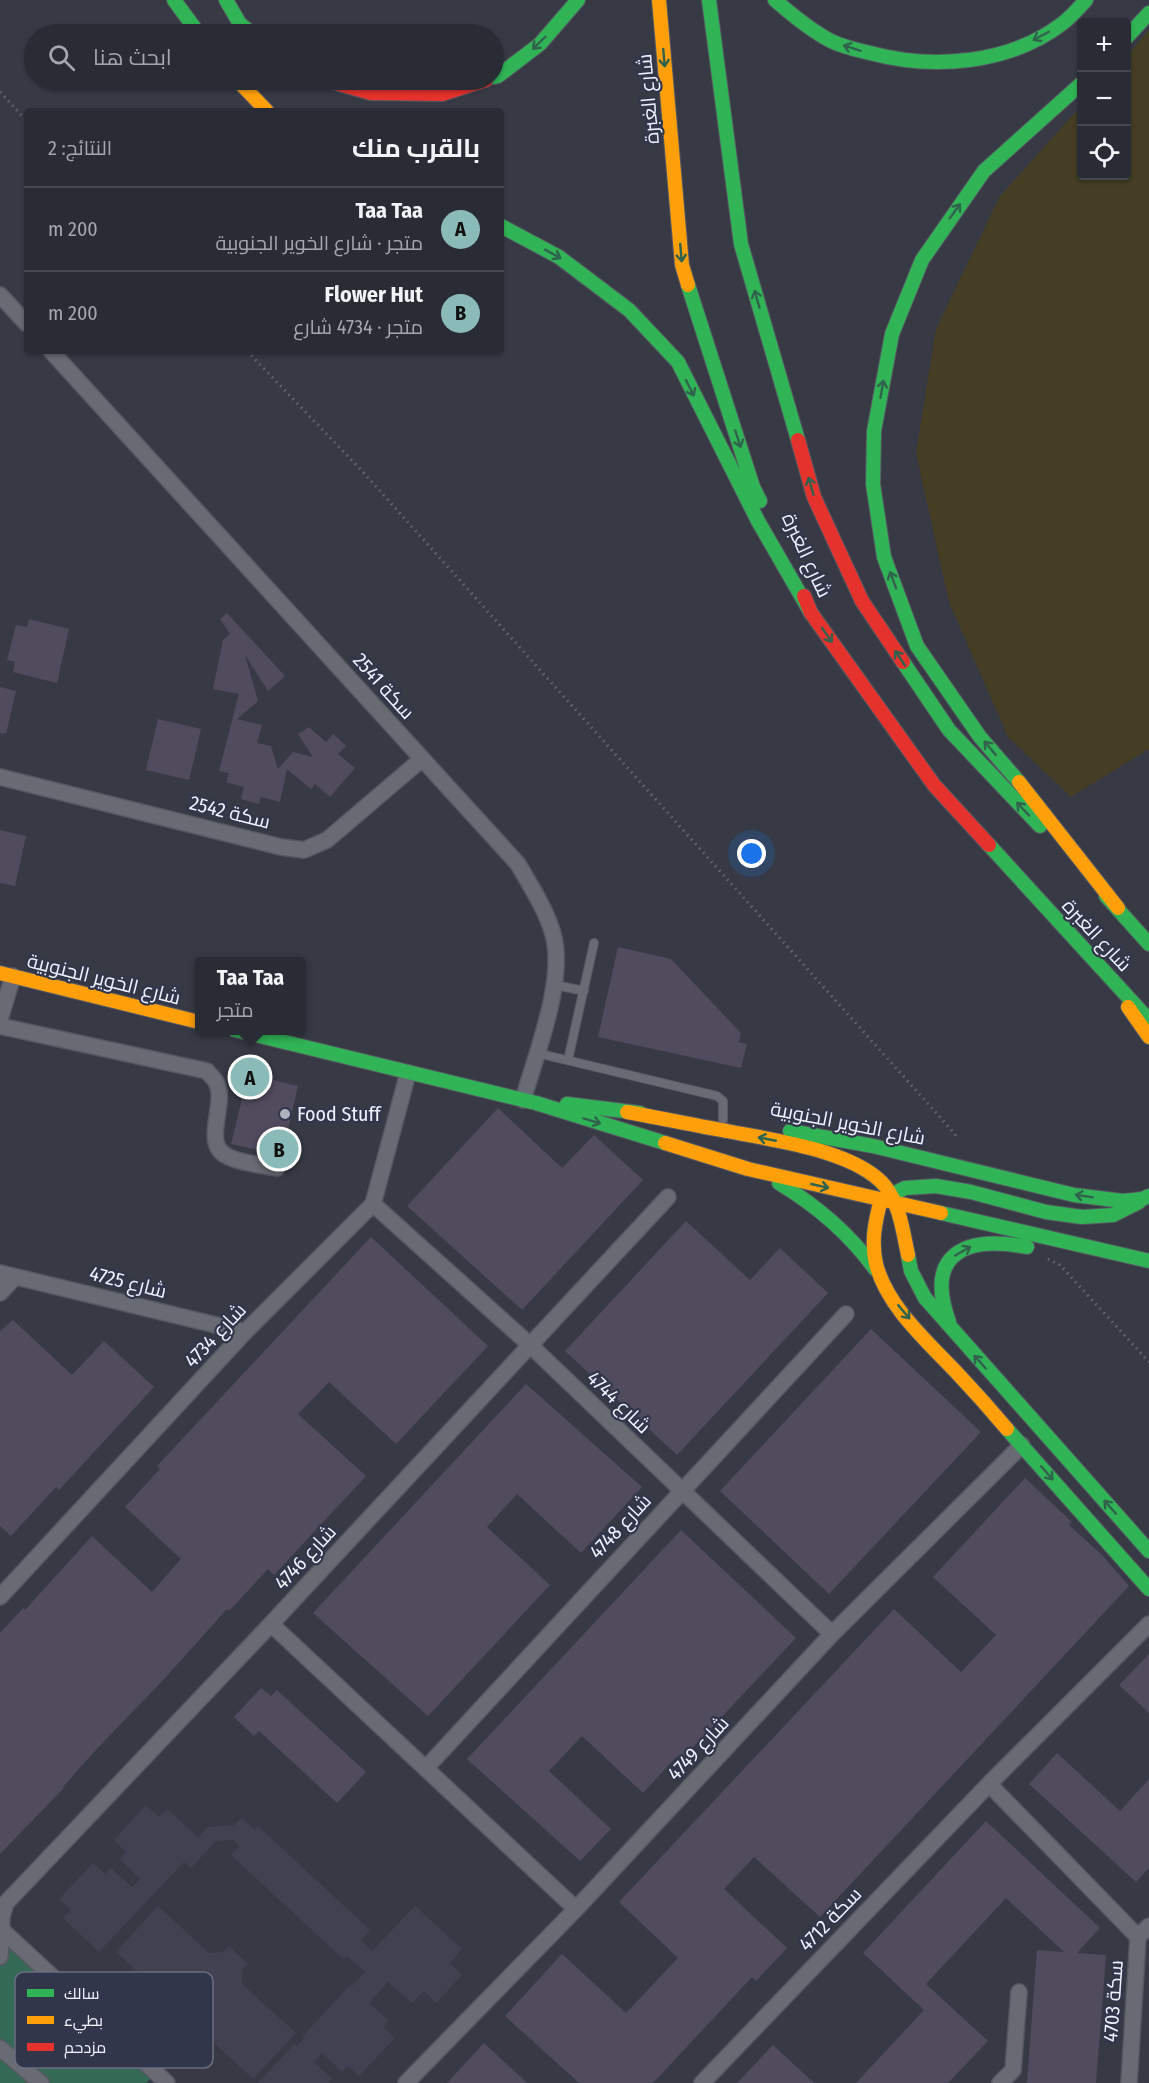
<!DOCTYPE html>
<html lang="ar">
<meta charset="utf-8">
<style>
body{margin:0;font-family:"Fira Sans Condensed",Cairo,sans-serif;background:#353840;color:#f1f3f6;direction:rtl}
.controls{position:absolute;right:18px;top:18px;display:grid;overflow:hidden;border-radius:6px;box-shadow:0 2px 4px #0004}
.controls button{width:54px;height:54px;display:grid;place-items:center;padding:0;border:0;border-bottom:2px solid #45484f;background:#292c34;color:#f1f3f6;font:30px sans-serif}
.you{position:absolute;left:752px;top:854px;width:21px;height:21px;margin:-15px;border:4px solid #fff;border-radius:50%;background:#1a73e8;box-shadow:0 0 0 9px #1a73e833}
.badge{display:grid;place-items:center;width:39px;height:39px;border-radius:50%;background:#8bbbb9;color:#111;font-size:20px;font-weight:700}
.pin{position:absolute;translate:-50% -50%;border:3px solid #fff;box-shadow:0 2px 6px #0006}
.popup{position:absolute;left:195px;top:957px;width:111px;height:78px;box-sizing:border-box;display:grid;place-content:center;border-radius:6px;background:#292c34;filter:drop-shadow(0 2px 4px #0005);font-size:20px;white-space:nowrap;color:#a5a7ac}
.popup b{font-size:22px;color:#f1f3f6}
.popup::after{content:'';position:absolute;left:50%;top:100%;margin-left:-12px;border:12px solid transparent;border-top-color:#292c34}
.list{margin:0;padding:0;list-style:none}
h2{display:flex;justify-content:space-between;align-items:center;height:78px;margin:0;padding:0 24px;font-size:26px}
h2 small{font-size:20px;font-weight:400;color:#a5a7ac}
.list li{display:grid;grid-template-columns:39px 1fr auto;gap:18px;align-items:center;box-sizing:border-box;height:84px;padding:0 24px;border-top:2px solid #45484f}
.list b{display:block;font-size:22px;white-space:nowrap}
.list p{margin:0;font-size:20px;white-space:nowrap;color:#a5a7ac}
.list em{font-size:20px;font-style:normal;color:#a5a7ac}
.icon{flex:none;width:33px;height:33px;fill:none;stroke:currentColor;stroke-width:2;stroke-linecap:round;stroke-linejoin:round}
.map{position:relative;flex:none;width:1149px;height:2083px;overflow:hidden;direction:ltr}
.search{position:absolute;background:#292c34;box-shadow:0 2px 4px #0004;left:24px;top:24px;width:480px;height:66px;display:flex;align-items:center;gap:15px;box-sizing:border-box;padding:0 21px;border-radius:33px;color:#a5a7ac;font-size:22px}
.panel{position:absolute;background:#292c34;box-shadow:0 2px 4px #0004;left:24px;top:108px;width:480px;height:246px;border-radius:6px;direction:rtl}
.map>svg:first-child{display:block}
</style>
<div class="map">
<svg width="1149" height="2083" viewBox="0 0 1149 2083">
<rect width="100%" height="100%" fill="#373a45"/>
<path fill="#424151" d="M146 1805 159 1817 167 1809 198 1837 208 1827 234 1825 242 1818 255 1830 258 1826 370 1930 361 1940 372 1951 415 1906 462 1949 450 1963 462 1975 436 2003 424 1991 412 2003 388 1982 369 2003 389 2021 384 2027 395 2038 359 2076 348 2066 342 2072 322 2053 314 2062 332 2079 329 2083H258L294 2044 297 2046 304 2038 303 2036 350 1985 352 1986 365 1972 347 1956 343 1959 231 1855 240 1846 234 1840 216 1841 191 1868 184 1862 99 1952 63 1918 71 1910 59 1899 93 1863 105 1874 111 1868 132 1887 140 1879 120 1859 126 1852 114 1840Z
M158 1906 209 1953 223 1952 229 1946 248 1964 242 1970V1984L296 2033 253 2079 116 1952Z"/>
<path fill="#346955" d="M0 1935 156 2073 146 2083H0Z"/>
<path fill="#453e24" d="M1149 30V749L1071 797 1008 737 949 602 916 453 936 329 1000 196 1081 106 1082 176H1126L1127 56Z"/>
<path fill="#514b5e" d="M227 613 285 676 268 691 245 655 258 701 237 719 262 725 257 743 271 746 278 769 293 752 313 757 298 734 309 727 326 742 333 734 346 746 338 754 355 768 330 797 315 784 311 789 287 769 280 802 261 797 259 804 241 799 244 787 226 782 229 773 219 771 239 694 213 689 223 640 230 634 220 619Z
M29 619 69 629 57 683 13 672 15 662 7 660 16 625 27 627Z
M0 687 16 691 6 734 0 733Z
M158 719 201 729 189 780 146 770Z
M0 830 26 836 15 886 0 883Z
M618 947 671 959 741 1033 739 1042 747 1044 741 1068 598 1037Z
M248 1074 298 1086 282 1155 231 1144Z
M498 1108 562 1168 594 1135 643 1180 522 1310 407 1206Z
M686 1221 750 1280 780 1248 828 1293 677 1455 565 1351Z
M371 1237 488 1346 396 1444 329 1382 298 1414 366 1476 274 1575 268 1569 229 1611 227 1609 165 1678 93 1753 63 1787 64 1788 0 1854V1633L23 1608 25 1610 92 1536 152 1592 181 1559 125 1507 160 1469 157 1466Z
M13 1320 72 1375 104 1341 154 1387 59 1490 56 1487 11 1536 0 1526V1331Z
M871 1329 981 1432 829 1594 720 1491Z
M526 1384 642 1487 581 1553 517 1494 487 1527 550 1585 428 1716 313 1613Z
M1025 1478 1072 1522 1069 1525 1102 1555 1129 1586 820 1917 754 1857 724 1889 787 1948 756 1981 752 1977 653 2083H579L505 2016 562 1954 626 2013 678 1958 619 1902 894 1609 961 1672 996 1635 933 1577Z
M681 1530 796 1638 681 1760 677 1756 643 1793 582 1736 549 1771 611 1829 580 1861 467 1759Z
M1149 1654V1713L1119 1685Z
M261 1688 271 1696 277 1690 366 1772 337 1803 259 1731 254 1736 234 1717Z
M1057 1753 1120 1811 1149 1779V1868L1136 1882 1029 1784Z
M986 1821 1100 1928 1077 1953 1106 1955 1096 2083H1027L1037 1950 1064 1952 1006 1898 926 1984 988 2041 948 2083H856L924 2010 863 1953Z
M484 2043 527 2083H447Z
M773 2045 814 2083H737Z"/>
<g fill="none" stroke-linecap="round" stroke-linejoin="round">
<g stroke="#555862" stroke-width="10">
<path id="lane" d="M556 985 584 991
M537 1053 717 1096 723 1101V1120
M568 1060 594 943"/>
</g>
<g stroke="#555862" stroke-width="18">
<path id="street" d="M0 295 27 324
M51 351 518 864C531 887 546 909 553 934 566 980 536 1054 523 1100
M0 777 281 847 304 850 327 840 422 759
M0 1019 13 976
M0 1026 207 1071C209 1074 214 1078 216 1082 228 1102 201 1144 227 1156 239 1163 262 1165 277 1168
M373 1204 530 1345 832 1634
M0 1273 245 1332
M0 1293 15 1277
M0 1597 245 1332 373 1204 408 1073
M271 1624 576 1909
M426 1768 846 1314
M989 1784 1138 1937
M3 1931 167 2083
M0 1957 2 1916 6 1903 271 1624 668 1197
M0 2048 41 2083
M406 2083 576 1909 832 1634 1022 1445
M702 2083 989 1784 1149 1624
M1000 2083 1013 2070 1019 1992
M1129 2083 1138 1937 1149 1926"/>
</g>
<g stroke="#555862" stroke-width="16">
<path id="fast" d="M174 0 199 34
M226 0 240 24 253 34
M709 0 741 244 798 440
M775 0C792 15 810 30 831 41 843 47 857 50 870 53 934 70 1010 64 1063 23 1072 16 1079 8 1086 0
M1126 38 1149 13
M494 77 498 76 540 44 578 0
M501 226 559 257 629 310 678 362 758 521 811 613
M688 285 753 487 760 501
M903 662 949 730 1040 826
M1019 782 980 737 917 646 884 557 873 484 874 431 892 334 922 260 984 171 1082 83
M989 845 1149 1020
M1106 896 1149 944
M235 1030 536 1103 665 1143
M567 1104 640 1113
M790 1131 873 1146 1074 1195 1123 1201 1142 1199 1149 1196
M779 1183C817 1206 849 1233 875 1269
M881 1200 905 1188 936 1186 971 1192 1046 1212 1082 1217 1113 1215 1139 1202
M941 1213 1149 1261
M908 1255 911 1271 925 1298 1149 1551
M949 1322C924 1253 966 1235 1027 1247
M1007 1429 1149 1589"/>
</g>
<g stroke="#555862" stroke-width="16">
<path id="slow" d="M659 0 682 265 688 285
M237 80 267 111
M1019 782 1118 908
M0 973 199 1022
M1128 1007 1149 1037
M627 1112C660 1118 693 1125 727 1131 771 1140 855 1150 885 1186 900 1205 903 1232 908 1255
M665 1143 748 1169 941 1213
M881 1200C875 1221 871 1242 876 1264 887 1307 928 1342 958 1374 975 1392 991 1410 1007 1429"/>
</g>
<g stroke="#555862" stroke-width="16">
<path id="jam" d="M325 80 371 93 442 94 486 80
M798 440 814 497 862 601 903 662
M804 596 811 613 934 785 989 845"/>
</g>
<path stroke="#666870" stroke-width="3" stroke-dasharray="1.5 4.5" stroke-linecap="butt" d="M0 92 27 121
M247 351 363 472 955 1134 957 1140
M1048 1259 1060 1265 1149 1362"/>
<use href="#lane" stroke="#696b74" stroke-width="8"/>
<use href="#street" stroke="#696b74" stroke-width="15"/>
<use href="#fast" stroke="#30b455" stroke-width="14"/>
<use href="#slow" stroke="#ff9f0a" stroke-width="14"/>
<use href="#jam" stroke="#e5322d" stroke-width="14"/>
</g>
<defs><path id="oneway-shaft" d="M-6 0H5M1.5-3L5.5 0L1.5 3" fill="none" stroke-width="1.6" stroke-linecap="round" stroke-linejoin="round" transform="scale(1.5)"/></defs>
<g stroke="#31624e">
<use href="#oneway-shaft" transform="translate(1041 36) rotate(152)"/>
<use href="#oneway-shaft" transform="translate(539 43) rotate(136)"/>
<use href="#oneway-shaft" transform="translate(852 48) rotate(-162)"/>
<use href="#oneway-shaft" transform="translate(664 58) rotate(85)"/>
<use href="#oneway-shaft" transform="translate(955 211) rotate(-54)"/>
<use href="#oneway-shaft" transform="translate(681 253) rotate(85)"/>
<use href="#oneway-shaft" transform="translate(553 254) rotate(29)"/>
<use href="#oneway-shaft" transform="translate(757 299) rotate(-106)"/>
<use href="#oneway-shaft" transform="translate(690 388) rotate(63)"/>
<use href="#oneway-shaft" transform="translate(882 389) rotate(-80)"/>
<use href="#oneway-shaft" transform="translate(738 439) rotate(72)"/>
<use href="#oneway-shaft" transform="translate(811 486) rotate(-106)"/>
<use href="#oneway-shaft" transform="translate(893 580) rotate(-110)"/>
<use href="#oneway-shaft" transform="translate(827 635) rotate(55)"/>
<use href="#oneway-shaft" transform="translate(900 658) rotate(-124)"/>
<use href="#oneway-shaft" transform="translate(990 748) rotate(-130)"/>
<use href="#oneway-shaft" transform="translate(1023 809) rotate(-133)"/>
<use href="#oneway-shaft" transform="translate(592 1121) rotate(17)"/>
<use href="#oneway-shaft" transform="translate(767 1139) rotate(-169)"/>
<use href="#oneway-shaft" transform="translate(820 1186) rotate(13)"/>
<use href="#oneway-shaft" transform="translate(1084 1196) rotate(-171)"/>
<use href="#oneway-shaft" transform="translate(963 1251) rotate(-30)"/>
<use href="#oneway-shaft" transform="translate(904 1312) rotate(50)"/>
<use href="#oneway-shaft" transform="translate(980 1362) rotate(-132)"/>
<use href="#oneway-shaft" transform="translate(1047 1473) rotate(49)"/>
<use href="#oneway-shaft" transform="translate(1110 1507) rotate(-132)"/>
</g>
<circle fill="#afb2bd" stroke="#31364b" stroke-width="2" cx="285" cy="1114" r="6"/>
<g text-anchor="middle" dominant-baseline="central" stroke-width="4.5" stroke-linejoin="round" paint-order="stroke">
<g font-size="20" fill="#eff2fd" stroke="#31364b">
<text transform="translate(648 99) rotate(-95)">شارع الغبرة</text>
<text transform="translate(807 555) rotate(65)">شارع الغبرة</text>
<text transform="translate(384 686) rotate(48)">سكة 2541</text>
<text transform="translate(230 812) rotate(14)">سكة 2542</text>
<text transform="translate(1097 935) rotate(47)">شارع الغبرة</text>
<text transform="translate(104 979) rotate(14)">شارع الخوير الجنوبية</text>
<text transform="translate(848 1123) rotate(11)">شارع الخوير الجنوبية</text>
<text transform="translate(128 1282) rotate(14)">4725 شارع</text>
<text transform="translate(215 1335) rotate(-47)">4734 شارع</text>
<text transform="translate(619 1402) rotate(44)">4744 شارع</text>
<text transform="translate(620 1526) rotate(-47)">4748 شارع</text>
<text transform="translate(305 1557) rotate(-47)">4746 شارع</text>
<text transform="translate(698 1748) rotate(-47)">4749 شارع</text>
<text transform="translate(830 1919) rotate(-46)">سكة 4712</text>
<text transform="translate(1113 2001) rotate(-86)">4703 سكة</text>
</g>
<g font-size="20" fill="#eff2fd" stroke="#31364b" text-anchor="start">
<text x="297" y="1114">Food Stuff</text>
</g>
</g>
<rect x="15" y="1972" width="198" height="96" rx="9" fill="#31364b" stroke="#6a6e80" stroke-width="1.5"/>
<rect x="27" y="1989" width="27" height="8" fill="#30b455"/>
<rect x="27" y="2016" width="27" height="8" fill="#ff9f0a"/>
<rect x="27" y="2043" width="27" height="8" fill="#e5322d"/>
<g font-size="16" fill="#eff2fd">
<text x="64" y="1999">سالك</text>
<text x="64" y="2026">بطيء</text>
<text x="64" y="2053">مزدحم</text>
</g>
</svg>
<div class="controls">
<button>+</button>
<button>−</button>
<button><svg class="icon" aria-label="locate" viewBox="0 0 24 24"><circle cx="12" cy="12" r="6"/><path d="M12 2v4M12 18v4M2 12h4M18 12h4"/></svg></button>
</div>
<div class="you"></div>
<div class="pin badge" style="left:250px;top:1077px">A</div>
<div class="popup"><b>Taa Taa</b>متجر</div>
<div class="pin badge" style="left:279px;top:1149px">B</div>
<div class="search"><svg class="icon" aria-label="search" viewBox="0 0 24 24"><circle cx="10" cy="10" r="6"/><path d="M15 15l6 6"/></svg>ابحث هنا</div>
<section class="panel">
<h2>بالقرب منك<small>النتائج: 2</small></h2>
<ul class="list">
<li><span class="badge">A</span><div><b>Taa Taa</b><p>متجر · شارع الخوير الجنوبية</p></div><em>200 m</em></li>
<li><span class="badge">B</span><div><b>Flower Hut</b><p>متجر · 4734 شارع</p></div><em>200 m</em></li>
</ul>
</section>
</div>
